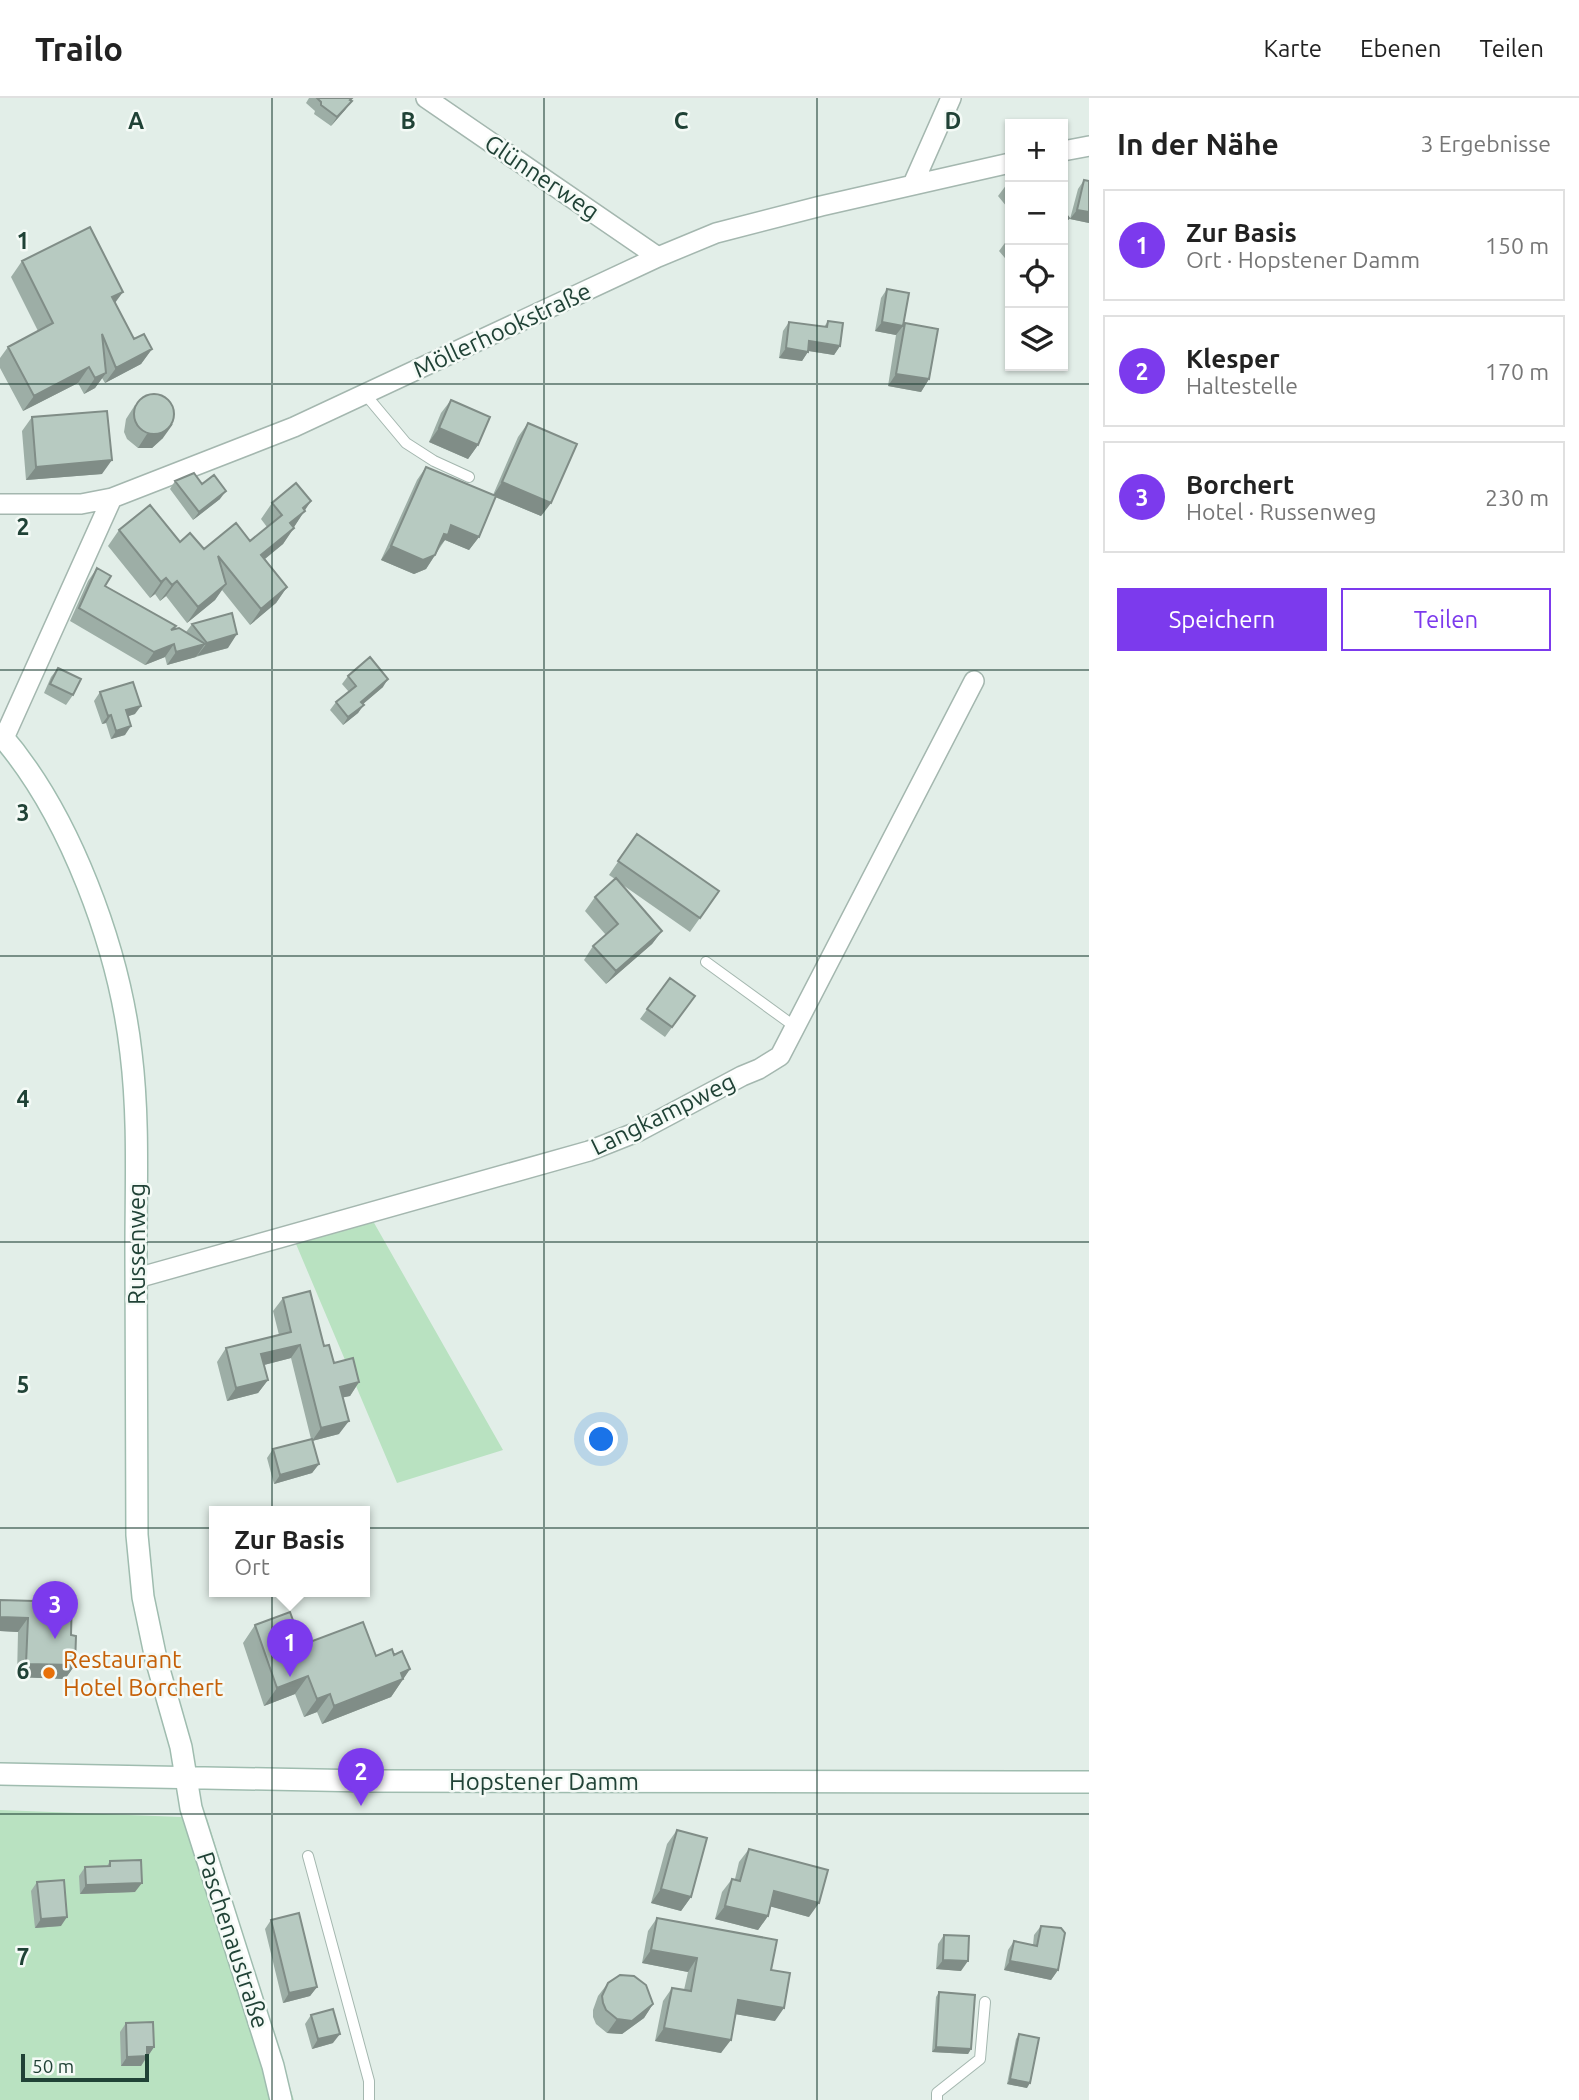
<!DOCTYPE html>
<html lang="de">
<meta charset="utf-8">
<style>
body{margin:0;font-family:Ubuntu,sans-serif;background:#f2f2f2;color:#222}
.controls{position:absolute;right:21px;top:21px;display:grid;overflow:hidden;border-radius:0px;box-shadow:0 2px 5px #0004}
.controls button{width:63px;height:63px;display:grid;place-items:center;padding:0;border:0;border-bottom:2px solid #e0e0e0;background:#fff;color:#222;font:35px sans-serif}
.scale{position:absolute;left:21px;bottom:18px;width:128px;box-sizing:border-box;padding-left:7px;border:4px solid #204236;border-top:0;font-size:19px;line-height:24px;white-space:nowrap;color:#204236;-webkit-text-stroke:5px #f4faf6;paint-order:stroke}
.you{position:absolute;left:602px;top:1342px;width:24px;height:24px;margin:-18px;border:5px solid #fff;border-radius:50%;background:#1a73e8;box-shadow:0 0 0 10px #1a73e833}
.badge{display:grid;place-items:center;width:46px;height:46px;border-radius:50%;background:#7c3aed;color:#fff;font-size:23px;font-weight:700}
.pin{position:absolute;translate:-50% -58px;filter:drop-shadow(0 2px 4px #0008)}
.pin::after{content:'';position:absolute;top:37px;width:24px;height:21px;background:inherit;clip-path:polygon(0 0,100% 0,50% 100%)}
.popup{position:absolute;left:209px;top:1408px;width:161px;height:91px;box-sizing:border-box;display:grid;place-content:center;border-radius:0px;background:#fff;filter:drop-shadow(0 2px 5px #0005);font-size:23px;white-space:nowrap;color:#767676}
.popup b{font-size:26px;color:#222}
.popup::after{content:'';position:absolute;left:50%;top:100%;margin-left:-14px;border:14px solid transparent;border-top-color:#fff}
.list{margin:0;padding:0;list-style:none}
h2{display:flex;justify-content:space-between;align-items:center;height:91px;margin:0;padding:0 28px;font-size:30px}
h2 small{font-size:23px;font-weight:400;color:#767676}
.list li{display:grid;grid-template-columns:46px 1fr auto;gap:21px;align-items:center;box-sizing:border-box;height:112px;margin:0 14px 14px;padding:0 14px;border:2px solid #e0e0e0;border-radius:0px}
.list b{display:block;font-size:26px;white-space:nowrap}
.list p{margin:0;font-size:23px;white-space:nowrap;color:#767676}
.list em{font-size:23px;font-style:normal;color:#767676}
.actions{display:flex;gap:14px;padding:21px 28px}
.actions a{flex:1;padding:16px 0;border:2px solid #7c3aed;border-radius:0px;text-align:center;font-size:24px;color:#7c3aed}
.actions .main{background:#7c3aed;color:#fff}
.icon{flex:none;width:38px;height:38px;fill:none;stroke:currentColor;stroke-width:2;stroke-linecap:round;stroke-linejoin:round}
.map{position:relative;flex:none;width:1089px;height:2002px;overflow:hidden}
header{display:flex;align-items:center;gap:42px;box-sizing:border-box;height:98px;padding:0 35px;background:#fff;border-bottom:2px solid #e0e0e0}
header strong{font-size:33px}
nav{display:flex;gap:38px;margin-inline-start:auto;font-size:24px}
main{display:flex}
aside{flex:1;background:#fff}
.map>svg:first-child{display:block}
</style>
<header>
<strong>Trailo</strong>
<nav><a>Karte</a><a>Ebenen</a><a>Teilen</a></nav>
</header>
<main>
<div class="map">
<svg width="1089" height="2002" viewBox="0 0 1089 2002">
<rect width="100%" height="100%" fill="#e2eee8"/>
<path fill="#b9e2c1" d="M373 1123 503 1352 397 1385 296 1146Z
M0 1712 207 1720 294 2002H0Z"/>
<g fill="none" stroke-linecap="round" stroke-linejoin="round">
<g stroke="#a4b7af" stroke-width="12">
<path id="lane" d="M365 296 406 345 434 363 469 379
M706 864 794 928
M308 1758 369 1983V2002
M937 2002V1995L980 1961 985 1904"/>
</g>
<g stroke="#a4b7af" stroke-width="22">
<path id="street" d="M426 0 658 159
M1063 53 1089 48
M913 86 951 0
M0 406H81L112 400 294 329 658 159 716 135 821 108 1010 65
M4 640 112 400
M137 1180 589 1053 637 1034 742 978 759 971 780 958 974 583"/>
</g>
<g stroke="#9fbcaf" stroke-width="24">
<path id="secondary" d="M0 636C70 716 119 850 131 955 139 1020 136 1086 136 1151 137 1247 136 1342 137 1437L143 1499 156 1561 181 1649 191 1710 273 1968 281 2002
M0 1676 367 1683 1089 1684"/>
</g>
<use href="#lane" stroke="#fff" stroke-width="10"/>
<use href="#street" stroke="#fff" stroke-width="19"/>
<use href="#secondary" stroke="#fff" stroke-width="21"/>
</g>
<path fill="#9daea6" d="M309 0H352L345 12 331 28 314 16 315 13 306 5Z
M1010 82V107L1007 109 998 98Z
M1084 82 1089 125 1070 121 1078 91Z
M1010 138V166L999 153Z
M22 163 115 205 134 241 152 251 141 266 105 285 102 280 95 290 84 296 78 285 23 313 0 270V260L8 249 38 233 11 179Z
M887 191 903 228 905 225 929 281 921 294 888 288 896 237 875 233 881 200Z
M828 223 840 248 834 257 808 253 802 263 779 260 783 233 789 224 824 229Z
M451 302 478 347 468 361 429 344 441 315Z
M135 307 163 340 152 350H138L127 341 124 334 126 321Z
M32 319 102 376 26 382 22 333Z
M528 325 551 405 541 418 495 399 479 439 469 452 445 442 426 471 414 476 381 462 417 382 426 369 493 397 518 339Z
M175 383 220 401 193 422 170 391Z
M272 405 305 412 283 446 265 461 287 489 276 505 250 527 222 492 215 502 187 525 166 498 160 503 155 496 150 500 108 448 119 432 180 444 204 451 250 443 267 429 261 421Z
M97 470 105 488 176 528 174 532 186 534 192 526 228 550 167 567 165 559 145 567 70 523 88 483Z
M58 570 73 597 66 607 44 595 51 579Z
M348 578 383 589 363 606 358 615 343 627 330 612 336 604 349 594 342 586Z
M100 594 135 616 128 618 125 637 111 641 106 625 102 626 94 603Z
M637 736 719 793 690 834 620 785 662 833 652 846 606 886 584 862 593 848 606 837 585 813 595 799 615 781 609 777Z
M670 880 695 898 665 939 640 921Z
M283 1200 324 1248 334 1265 359 1284 350 1298 343 1299 339 1336 312 1343 319 1366 312 1375 274 1386 267 1360 273 1351 311 1341 291 1260 264 1267 268 1282 258 1295 227 1303 217 1264 226 1250 279 1237 273 1213Z
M35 1499 71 1537 75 1567 65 1581 17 1579 18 1534 0 1533V1502L32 1503Z
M255 1527 302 1547 376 1558 394 1557 410 1571 391 1599 322 1626 317 1614 304 1619 295 1596 264 1608 243 1545Z
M677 1732 691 1799 681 1813 651 1805 667 1746Z
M749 1751 809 1819 770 1808 768 1818 758 1832 715 1821 722 1794 732 1781H735L739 1764Z
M110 1763 135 1794 80 1796 79 1778 85 1769 107 1768Z
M37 1784 61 1828 35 1830 31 1793Z
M657 1820 771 1872 775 1923 735 1916 721 1955 655 1943 663 1903 672 1890 684 1892 688 1874 642 1865 648 1833Z
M271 1822 317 1889 310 1898 283 1905 265 1831Z
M1041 1828 1058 1872 1051 1882 1004 1872 1008 1852 1014 1843 1033 1847 1034 1837Z
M944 1837 961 1873 936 1871 938 1846Z
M608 1885 653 1906 644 1920 622 1936 607 1935 596 1926 593 1919V1912L598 1898Z
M939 1894 971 1951 968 1956 932 1954 936 1899Z
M311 1917 333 1945 312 1951 305 1926Z
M126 1925 154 1949 141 1968H121L120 1934Z
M1019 1936 1027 1990 1007 1986 1016 1941Z"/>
<path fill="#808d87" d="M352 3 345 12 331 28 337 19Z
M1077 112 1089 114V125L1070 121Z
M123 194 112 209V199Z
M882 224 903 228 896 237 875 233Z
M809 243 840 248 834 257 803 252Z
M786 250 808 254 802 263 779 260Z
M152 251 141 266 105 285 116 270Z
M89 269 78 285 23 313 34 298Z
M106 275 95 290 84 296 95 280Z
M896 276 929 281 921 294 888 288Z
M173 326 163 340 152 350H138L147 336Z
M439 330 478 347 468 361 429 344Z
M112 362 102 376 26 382 36 369Z
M502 384 551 405 541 418 493 398Z
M226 393 220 401 193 422 199 414Z
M311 403 294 429 279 441 290 425 303 410Z
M451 427 479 439 469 452 445 442 438 450 435 449Z
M294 430 283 446 250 473 261 457Z
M391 448 435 457 426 471 414 476 381 462Z
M166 480 155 496 150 500 161 484Z
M177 483 166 498 160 503 172 487Z
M226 486 215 502 187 525 198 509Z
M287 489 276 505 250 527 261 511Z
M237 536 228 550 197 558 207 545Z
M174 546 165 559 145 567 154 554Z
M205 546 196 559 167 567 176 554Z
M388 581 383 589 356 612 361 604Z
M364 607 358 615 343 627 348 619Z
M141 608 135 616 120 621 126 612Z
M111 617 106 625 102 626 108 618Z
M131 628 125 637 111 641 116 633Z
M662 833 652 846 606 886 616 873Z
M300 1247 291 1260 252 1270 261 1256Z
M268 1282 258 1295 227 1303 236 1290Z
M359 1284 350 1298 331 1302 340 1289Z
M349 1323 339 1336 312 1343 321 1330Z
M319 1366 312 1375 274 1386 280 1377Z
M0 1519 28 1520 18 1534 0 1533Z
M26 1566 75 1567 65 1581 17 1579Z
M410 1571 391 1599 322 1626 334 1608Z
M308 1578 295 1596 264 1608 277 1590Z
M330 1596 317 1614 304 1619 317 1601Z
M142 1785 135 1794 80 1796 86 1787Z
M661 1791 691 1799 681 1813 651 1805Z
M774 1793 819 1805 809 1819 765 1807Z
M725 1808 768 1818 758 1832 715 1821Z
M67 1819 61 1828 35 1830 41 1821Z
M651 1852 697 1860 688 1874 642 1865Z
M943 1862 968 1863 961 1873 936 1871Z
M1010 1863 1058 1872 1051 1882 1004 1872Z
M317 1889 310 1898 283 1905 289 1895Z
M738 1902 784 1910 775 1923 729 1915Z
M653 1906 644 1920 622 1936 607 1935 617 1921Z
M664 1930 731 1942 721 1955 655 1943Z
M340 1936 333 1945 312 1951 318 1941Z
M147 1949H154L148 1958H140Z
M936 1949 971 1951 968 1956 932 1954Z
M147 1958 141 1968H121L127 1959Z
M1010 1981 1030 1985 1027 1990 1007 1986Z"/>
<path fill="#b7cac1" stroke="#808d87" stroke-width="2" d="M317 0H352L350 2 352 3 337 19 321 7V4Z
M1084 82 1089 83V114L1077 112Z
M1063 112 1069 120 1063 125Z
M90 129 123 194 112 199 134 241 144 236 152 251 116 270 102 236 106 275 95 280 89 269 34 298 8 249 53 225 22 163Z
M887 191 909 195 903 228 882 224Z
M828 223 843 225 840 248 809 243 808 254 786 250 789 224 827 229Z
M905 225 938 231 929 281 896 276Z
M134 316a20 20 0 1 1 40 0a20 20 0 1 1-40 0Z
M451 302 490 319 478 347 439 330Z
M107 313 112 362 36 369 32 319Z
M528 325 577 346 551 405 502 384Z
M426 369 496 398 479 439 451 427 448 437 444 436 435 457 423 462 391 448Z
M194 375 202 386 214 377 226 393 199 414 175 383Z
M296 385 311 403 303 410 305 413 290 425 294 430 261 457 287 489 261 511 218 458 226 486 198 509 177 483 172 487 166 480 161 484 119 432 150 407 180 444 190 435 204 451 236 425 250 443 282 417 272 405Z
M97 470 111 478 105 488 176 528 171 532 179 530 205 546 176 554 174 546 154 554 79 510Z
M232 515 237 536 207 545 192 526Z
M370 559 388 581 361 604 364 607 348 619 336 604 356 588 348 578Z
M58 570 81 581 73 597 50 586Z
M133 584 141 608 126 612 131 628 116 633 111 617 108 618 100 594Z
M637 736 719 793 700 820 618 763Z
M616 780 662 833 616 873 593 848 618 826 595 799Z
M670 880 695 898 672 929 647 911Z
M310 1193 324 1248 329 1247 334 1265 353 1260 359 1284 340 1289 349 1323 321 1330 300 1247 261 1256 268 1282 236 1290 226 1250 291 1234 283 1200Z
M312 1341 319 1366 280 1377 273 1351Z
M35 1499 72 1500 71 1537 76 1538 75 1567 26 1566 28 1520 0 1519V1502L35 1503Z
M290 1514 302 1547 363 1524 376 1558 392 1551 394 1557 402 1553 410 1571 401 1575 403 1581 334 1608 330 1596 317 1601 308 1578 277 1590 255 1527Z
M677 1732 707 1740 691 1799 661 1791Z
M749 1751 828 1772 819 1805 774 1793 768 1818 725 1808 732 1781 740 1783Z
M141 1762 142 1785 86 1787 85 1769 110 1768V1763Z
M64 1782 67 1819 41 1821 37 1784Z
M299 1815 317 1889 289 1895 271 1822Z
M657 1820 777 1842 771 1872 790 1875 784 1910 738 1902 731 1942 664 1930 672 1890 691 1893 697 1860 651 1852Z
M1041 1828 1061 1830 1065 1835 1058 1872 1010 1863 1014 1843 1037 1848Z
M944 1837 969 1838 968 1863 943 1862Z
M620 1877 634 1878 646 1887 653 1906 632 1923 617 1921 606 1912 603 1905 602 1898 608 1885Z
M939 1894 975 1897 971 1951 936 1949Z
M333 1911 340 1936 318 1941 311 1917Z
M153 1924 154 1949H147V1958L127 1959 126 1925Z
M1019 1936 1039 1940 1030 1985 1010 1981Z"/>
<path fill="none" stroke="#204236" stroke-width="2" stroke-opacity="0.55" d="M272 0V2002M544 0V2002M817 0V2002M0 286H1089M0 572H1089M0 858H1089M0 1144H1089M0 1430H1089M0 1716H1089"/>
<circle fill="#e8710a" stroke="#f4faf6" stroke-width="2.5" cx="49" cy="1575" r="7"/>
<g text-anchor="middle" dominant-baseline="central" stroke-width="5" stroke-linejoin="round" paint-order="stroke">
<g font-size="24" fill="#204236" stroke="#f4faf6">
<text transform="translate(542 79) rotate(34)">Glünnerweg</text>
<text transform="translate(502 232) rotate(-25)">Möllerhookstraße</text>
<text transform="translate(663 1016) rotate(-26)">Langkampweg</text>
<text transform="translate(136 1146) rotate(-90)">Russenweg</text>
<text x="544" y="1683">Hopstener Damm</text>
<text transform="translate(233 1842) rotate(72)">Paschenaustraße</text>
</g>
<g font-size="24" fill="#c56008" stroke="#f4faf6" text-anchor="start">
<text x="63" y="1561">Restaurant<tspan x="63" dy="28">Hotel Borchert</tspan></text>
</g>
</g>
<g font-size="23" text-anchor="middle" font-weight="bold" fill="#204236" stroke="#f4faf6" stroke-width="5" stroke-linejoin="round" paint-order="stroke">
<text x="136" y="31">A</text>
<text x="408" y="31">B</text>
<text x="681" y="31">C</text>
<text x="953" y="31">D</text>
<text x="23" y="151">1</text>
<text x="23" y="437">2</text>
<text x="23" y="723">3</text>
<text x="23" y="1009">4</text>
<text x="23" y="1295">5</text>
<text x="23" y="1581">6</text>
<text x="23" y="1867">7</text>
</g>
</svg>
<div class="controls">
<button>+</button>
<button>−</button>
<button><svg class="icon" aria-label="locate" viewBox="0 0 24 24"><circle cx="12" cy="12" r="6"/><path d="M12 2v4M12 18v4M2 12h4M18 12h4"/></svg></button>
<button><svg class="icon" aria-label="layers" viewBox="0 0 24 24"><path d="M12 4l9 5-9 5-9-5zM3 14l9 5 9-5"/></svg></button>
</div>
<div class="scale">50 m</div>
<div class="you"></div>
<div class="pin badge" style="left:290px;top:1579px">1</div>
<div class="popup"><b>Zur Basis</b>Ort</div>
<div class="pin badge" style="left:361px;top:1708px">2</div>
<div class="pin badge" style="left:55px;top:1541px">3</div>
</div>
<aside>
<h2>In der Nähe<small>3 Ergebnisse</small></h2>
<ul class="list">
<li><span class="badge">1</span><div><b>Zur Basis</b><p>Ort · Hopstener Damm</p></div><em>150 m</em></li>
<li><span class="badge">2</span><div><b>Klesper</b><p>Haltestelle</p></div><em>170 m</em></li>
<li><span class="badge">3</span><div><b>Borchert</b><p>Hotel · Russenweg</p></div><em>230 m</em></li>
</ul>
<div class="actions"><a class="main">Speichern</a><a>Teilen</a></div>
</aside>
</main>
